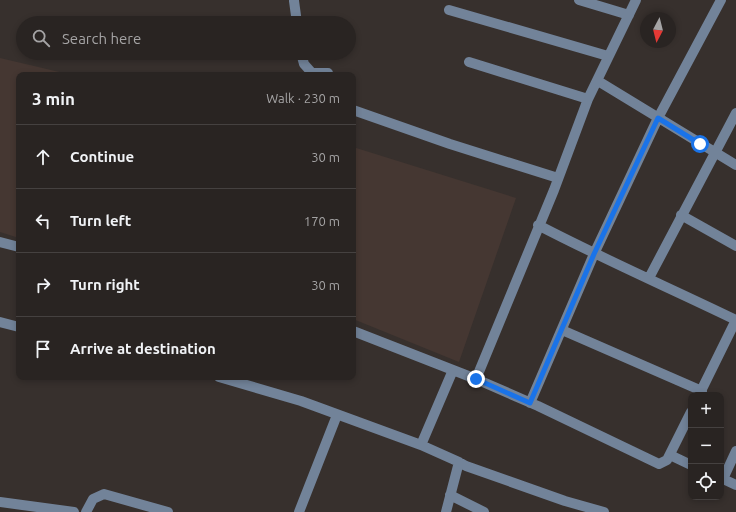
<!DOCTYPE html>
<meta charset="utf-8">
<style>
body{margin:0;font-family:Ubuntu,sans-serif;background:#35302f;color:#f1f3f6}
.controls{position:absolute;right:12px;bottom:12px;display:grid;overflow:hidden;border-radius:8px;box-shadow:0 2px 6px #0003}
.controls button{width:36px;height:36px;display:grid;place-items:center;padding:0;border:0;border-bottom:1px solid #454140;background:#292422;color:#f1f3f6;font:20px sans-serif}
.compass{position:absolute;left:640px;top:12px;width:36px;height:36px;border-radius:50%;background:#292422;box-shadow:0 2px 6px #0003;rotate:187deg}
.stop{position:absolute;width:12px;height:12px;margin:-9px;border:3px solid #1a73e8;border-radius:50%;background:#fff}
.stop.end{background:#1a73e8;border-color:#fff;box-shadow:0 1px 4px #0008}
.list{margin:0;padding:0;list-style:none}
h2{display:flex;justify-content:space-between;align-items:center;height:52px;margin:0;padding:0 16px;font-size:17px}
h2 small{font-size:13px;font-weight:400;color:#a5a4a5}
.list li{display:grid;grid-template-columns:26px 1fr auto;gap:12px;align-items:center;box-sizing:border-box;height:64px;padding:0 16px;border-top:1px solid #454140}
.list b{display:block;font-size:15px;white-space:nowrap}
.list em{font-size:13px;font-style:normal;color:#a5a4a5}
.icon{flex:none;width:22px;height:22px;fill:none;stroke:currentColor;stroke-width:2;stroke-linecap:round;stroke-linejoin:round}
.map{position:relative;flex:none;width:736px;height:512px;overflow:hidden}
.search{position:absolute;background:#292422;box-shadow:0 2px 6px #0003;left:16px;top:16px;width:340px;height:44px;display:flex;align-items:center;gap:10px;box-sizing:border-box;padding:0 14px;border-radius:22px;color:#a5a4a5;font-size:15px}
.panel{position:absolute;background:#292422;box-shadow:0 2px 6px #0003;left:16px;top:72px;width:340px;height:308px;border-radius:8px}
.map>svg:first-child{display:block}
</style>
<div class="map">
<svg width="736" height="512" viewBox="0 0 736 512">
<rect width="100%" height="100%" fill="#37302d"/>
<path fill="#453732" d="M0 58 72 75H19V238L0 232Z
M353 147 516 198 459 362 353 319Z"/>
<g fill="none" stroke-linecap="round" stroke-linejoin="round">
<path stroke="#728399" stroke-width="10" d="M579 0 629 15
M294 1 297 23
M449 10 608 56
M301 53 304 64 312 73H328
M469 62 588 99
M598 81 736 165
M353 110 450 144 558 178
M681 215 736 246
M538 225C603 259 670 288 736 320
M0 242 19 247
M649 278 736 113
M0 322 19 327
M562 330 702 391
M353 331 476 379 538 406 659 464 667 460 691 412
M219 377 301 401 421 445 453 370
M476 379 554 190 588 99 636 0
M699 395 736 320
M530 403 594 254 658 118 721 0
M421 445 459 462 466 466 565 501 604 512
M670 455 691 465
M721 478 736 485
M723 479 736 451
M450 495 484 512
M0 502 74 512
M86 512 93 499 104 494 168 512
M299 512 337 415
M446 512 459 462"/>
</g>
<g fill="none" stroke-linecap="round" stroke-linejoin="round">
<path stroke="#1a73e8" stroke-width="5" d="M476 379 530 403 594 254 658 118 700 144"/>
</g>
</svg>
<div class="controls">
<button>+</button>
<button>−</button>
<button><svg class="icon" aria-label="locate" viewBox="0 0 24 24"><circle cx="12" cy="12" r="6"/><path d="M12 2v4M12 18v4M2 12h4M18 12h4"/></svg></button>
</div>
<svg class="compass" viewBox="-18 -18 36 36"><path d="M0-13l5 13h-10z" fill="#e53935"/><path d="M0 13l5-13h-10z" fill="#a5a4a5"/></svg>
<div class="stop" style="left:700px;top:144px"></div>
<div class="stop end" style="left:476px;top:379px"></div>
<div class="search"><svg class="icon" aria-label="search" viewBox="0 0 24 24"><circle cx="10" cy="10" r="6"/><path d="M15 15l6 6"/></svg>Search here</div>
<section class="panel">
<h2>3 min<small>Walk · 230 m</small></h2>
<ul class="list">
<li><svg class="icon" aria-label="ahead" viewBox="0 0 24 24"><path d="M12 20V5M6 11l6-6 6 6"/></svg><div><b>Continue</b></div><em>30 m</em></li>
<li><svg class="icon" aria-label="left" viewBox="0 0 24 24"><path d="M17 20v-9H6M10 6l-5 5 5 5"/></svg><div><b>Turn left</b></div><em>170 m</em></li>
<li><svg class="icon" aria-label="right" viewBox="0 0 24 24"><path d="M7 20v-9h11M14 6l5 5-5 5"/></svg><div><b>Turn right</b></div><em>30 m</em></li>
<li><svg class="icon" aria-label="arrive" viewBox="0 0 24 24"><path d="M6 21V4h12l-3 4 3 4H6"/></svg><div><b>Arrive at destination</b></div></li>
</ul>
</section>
</div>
